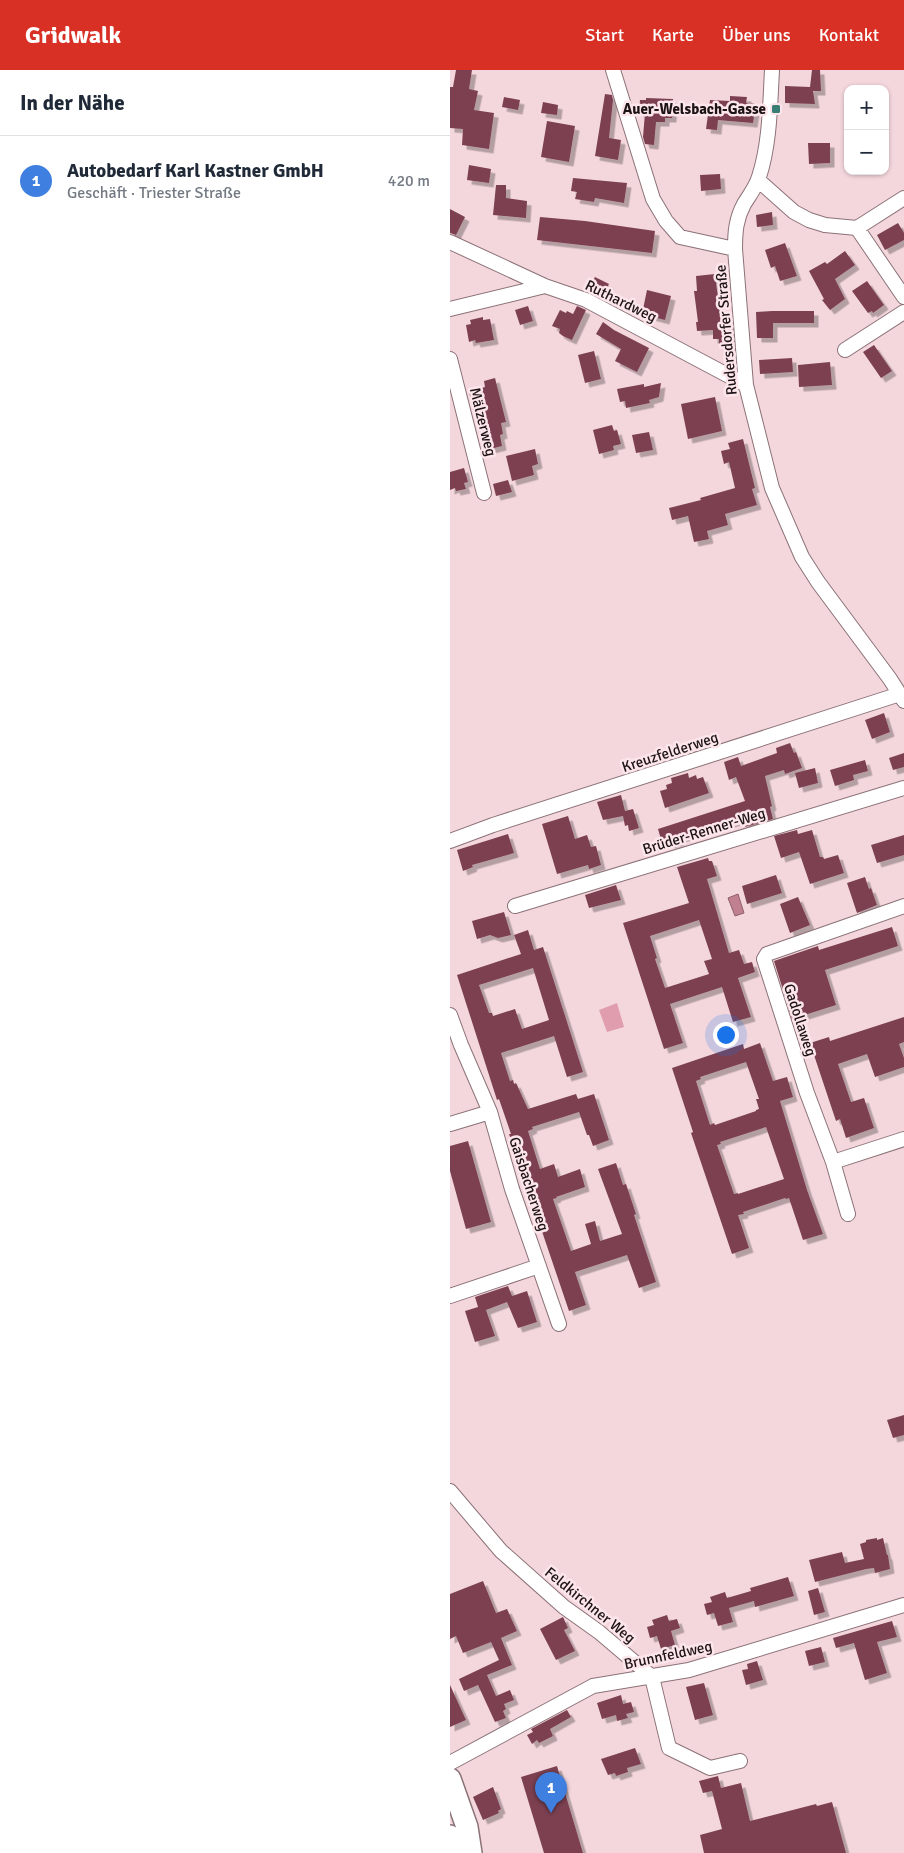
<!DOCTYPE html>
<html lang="de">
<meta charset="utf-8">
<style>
body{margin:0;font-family:Signika,sans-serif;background:#f6f6f7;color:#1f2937}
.controls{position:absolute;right:15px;top:15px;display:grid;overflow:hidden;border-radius:10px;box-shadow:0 1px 4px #0004}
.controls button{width:45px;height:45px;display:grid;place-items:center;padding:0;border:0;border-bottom:1px solid #e0e1e3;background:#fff;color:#1f2937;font:25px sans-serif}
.you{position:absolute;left:275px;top:964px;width:18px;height:18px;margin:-12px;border:4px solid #fff;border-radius:50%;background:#1a73e8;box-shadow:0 0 0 8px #1a73e833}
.badge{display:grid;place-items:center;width:32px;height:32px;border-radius:50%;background:#d93025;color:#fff;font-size:16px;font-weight:700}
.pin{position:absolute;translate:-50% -41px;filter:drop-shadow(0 1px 2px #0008)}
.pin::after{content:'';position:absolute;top:26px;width:18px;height:15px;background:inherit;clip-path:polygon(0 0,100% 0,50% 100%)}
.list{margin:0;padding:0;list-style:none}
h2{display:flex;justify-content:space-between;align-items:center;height:65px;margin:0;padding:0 20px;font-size:21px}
h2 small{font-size:16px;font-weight:400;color:#747a83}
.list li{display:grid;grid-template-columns:32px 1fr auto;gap:15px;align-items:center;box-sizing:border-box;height:90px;padding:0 20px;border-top:1px solid #e0e1e3}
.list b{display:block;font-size:19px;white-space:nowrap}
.list p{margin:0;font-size:16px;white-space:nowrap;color:#747a83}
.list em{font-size:16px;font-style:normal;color:#747a83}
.map{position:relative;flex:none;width:454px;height:1783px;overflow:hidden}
header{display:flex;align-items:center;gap:30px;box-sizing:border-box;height:70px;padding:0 25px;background:#d93025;color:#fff}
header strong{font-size:24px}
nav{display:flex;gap:28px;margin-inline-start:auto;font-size:18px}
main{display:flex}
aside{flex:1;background:#fff}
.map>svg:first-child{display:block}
</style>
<header>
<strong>Gridwalk</strong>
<nav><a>Start</a><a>Karte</a><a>Über uns</a><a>Kontakt</a></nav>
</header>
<main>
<aside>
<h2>In der Nähe<small></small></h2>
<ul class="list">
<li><span class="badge" style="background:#3f7fe0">1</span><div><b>Autobedarf Karl Kastner GmbH</b><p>Geschäft · Triester Straße</p></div><em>420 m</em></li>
</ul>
</aside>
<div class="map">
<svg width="454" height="1783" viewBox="0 0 454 1783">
<defs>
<filter id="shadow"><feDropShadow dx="4.5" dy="4.5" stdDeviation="0" flood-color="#0004"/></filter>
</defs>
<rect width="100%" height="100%" fill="#f4d7dd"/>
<path fill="#e09dae" d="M167 933 174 957 157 962 149 940Z"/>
<path fill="#c08090" stroke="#8f5f6b" d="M288 824 294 843 285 846 278 828Z"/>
<path fill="#7b4151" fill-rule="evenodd" filter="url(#shadow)" d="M6 0H22L19 19 28 21 24 40 44 43 39 79 12 75 13 59 0 58V17H3Z
M362 0H370L371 21H363L365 34 335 33V16L360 17Z
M155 24 162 25 163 30 159 68 171 70 168 90 145 86Z
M280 26 297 27 296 33 306 34 303 53 268 50 267 60 256 59 260 30 280 31Z
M54 27 70 30 68 40 52 37Z
M196 28 223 29 222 48H215V52H206L204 75 195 74 193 67 195 43H189L190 30H196Z
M93 32 108 35 107 45 91 43Z
M97 51 125 56 119 92 91 87Z
M358 73H380V93L359 94Z
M19 95 41 99 39 113 17 110Z
M270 104 271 119 251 121 250 105Z
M123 108 177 113 174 133 145 128 144 132 125 129 127 122 121 121Z
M46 115H56V128L77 131 76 148 43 145Z
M0 139 15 147 6 165 0 163Z
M322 142 323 155 307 157 306 145Z
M90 147 135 151 205 161 202 183 87 170Z
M448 153 454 163V170L435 180 427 165Z
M335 173 347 206 330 211 325 196 321 198 315 180Z
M395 181 405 195 385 209 395 229 380 240 372 230 374 229 359 201 375 192 377 194Z
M265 204 271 254 280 253 281 276 269 277V269H263V260L247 261 246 252H248L244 221H247L246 206Z
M145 207 159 214 152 227 138 220Z
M417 211 434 235 423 243 422 241 418 243 402 221Z
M197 220 221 226 215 250 192 244Z
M78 236 83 251 70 255 65 240Z
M127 236 136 240 122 270 113 266 109 263 110 259 102 256 110 240 116 243 117 241 123 244Z
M322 241H364V253H323V268H307L306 242Z
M33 247V250L40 249 44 270 26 273 25 270 19 272 16 255 21 254 20 250Z
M153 252 164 260 199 278 187 302 165 291 171 279 146 264Z
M424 275 442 301 431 308 413 282Z
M144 281 151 309 135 313 128 285Z
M342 288 343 302 310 304 309 290Z
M380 292 382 315 349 317 348 295Z
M45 308 56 352 51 353 53 364 50 365 52 376 40 379 30 342 24 344 19 321 35 317 34 311Z
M211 313 209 327 199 330 200 333 176 338 175 331 170 332 167 319 194 314V317Z
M265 327 272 361 238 369 231 334Z
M162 355 164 361 167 360 171 374 163 376 164 380 149 384 143 360Z
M199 362 203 380 186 383 182 365Z
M293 369 305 418 302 419 307 435 275 444 278 455 257 461 259 469 244 472 238 446 222 450 219 438 251 430 250 428 285 418 279 392 274 394 271 381 280 379 278 373Z
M85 379 88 394 82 396 84 405 62 411 56 386Z
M14 398 18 412 14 413 16 419 6 421 5 418 0 420V402Z
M58 410 62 422 46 426 43 414Z
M434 643 440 662 422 669 415 650Z
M340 673 344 683 346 682 352 698 335 704 334 700 315 706 322 736 320 737 323 749 295 757 293 749 230 768V771L220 774 219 771 212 773 208 759 295 731 286 707 279 710 274 692 288 687 291 696 327 683 326 678Z
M454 683V697L443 700 439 688Z
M415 690 418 701 403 705 404 710 385 716 380 700Z
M365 698 368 713 349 718 345 703Z
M238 703 239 708 246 705 247 709 253 707 259 723 215 738 210 721 217 719 216 715 222 713 221 708Z
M171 725 175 741 183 739 189 758 179 761 178 755 175 756 173 746 153 750 147 732Z
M118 746 125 769 137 765 141 777 146 776 151 795 139 799 138 795 107 804 92 754Z
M347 760 348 764 362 760 370 787H373L374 789 388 785 394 803 360 814 349 782 331 788 324 766Z
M58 764 64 783 22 795 23 797 13 801 7 780Z
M454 765V785L427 793 421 775Z
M258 788 259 791H262L267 806 257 809 279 883 289 880 294 894 302 892 305 902 288 908 301 947 283 952 272 917 220 934 233 973 214 979 173 853 239 833 227 797ZM249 850 262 889 254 891 259 904 215 918 205 889 207 888 200 866Z
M326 805 332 823 297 834 292 816Z
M415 807 419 819 421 818 427 835 407 843 397 813Z
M166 815 171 830 139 838 135 825Z
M348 827 360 855 340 863 330 834Z
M54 842 61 865 48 868 40 865 27 869 22 851Z
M442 857 448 876 375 900 386 935 342 949 324 891 368 876 369 880Z
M78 860 84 880 93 877 133 1002 117 1007 104 966 51 983 60 1011 63 1010 64 1014 66 1013 78 1039 126 1024 128 1029 144 1024 159 1070 143 1076 139 1065H137L129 1042 82 1057 83 1059 78 1061 90 1099 104 1094 108 1107 130 1099 135 1117 106 1127 107 1128 103 1129 121 1181 141 1174 135 1154 145 1151 150 1171 172 1164 148 1099 166 1093 173 1115 176 1114 186 1144 184 1145 206 1212 189 1218 177 1185 125 1202 136 1235 119 1241 59 1064H61L49 1029 47 1030 7 905 71 884 64 865ZM83 898 99 950 72 959 65 939 43 946 42 943H39L29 915Z
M454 947V972L449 974 454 988V997L425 1007 417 984 388 994 401 1032 414 1028 424 1058 396 1068 390 1049 386 1051 360 973 379 967 380 971Z
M310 973 323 1011 337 1007 343 1027 330 1031 357 1120 373 1164 353 1170 339 1128 336 1129 335 1128 293 1142 294 1144 288 1145 299 1178 282 1184 241 1063 243 1062 222 998 293 974 294 979ZM296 992 309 1029H306L309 1039 306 1040V1041L265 1055 264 1053 260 1055 246 1011 251 1009 250 1007ZM316 1057 334 1109 288 1124V1123L284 1124 267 1075 271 1074 270 1072Z
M18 1071 41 1152 16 1159 0 1101V1076Z
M58 1216 62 1226 77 1221 87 1252 68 1258 57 1232 36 1240 45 1266 25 1272 15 1241 28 1237 25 1227Z
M454 1345V1365L443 1368 437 1350Z
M427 1468V1470L433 1468 437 1485H438L440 1499 425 1503 424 1498 416 1499 365 1512 359 1490 392 1482 395 1493 414 1489 410 1474 416 1472V1470Z
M338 1507 344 1526 305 1537 304 1531 279 1538 283 1552 268 1556 264 1543 257 1545 254 1534 262 1532 260 1527 275 1522 277 1528 301 1521 300 1518Z
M33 1511 46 1543 57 1539 67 1561 51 1568 62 1595 37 1605 46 1626 60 1620 64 1630 54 1634 56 1639 53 1641 56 1648 45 1652 28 1615 14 1621 9 1609 49 1590 41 1572 13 1583 6 1566 0 1569V1524Z
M368 1518 375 1542 364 1545 358 1521Z
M217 1545 219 1551 227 1549 230 1558 221 1561 225 1575 211 1579 207 1566 200 1568 197 1557 204 1555 202 1550Z
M113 1547 118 1558 114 1560 125 1581 106 1590 90 1559Z
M442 1551 447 1567 427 1572 437 1603 415 1610 404 1573 386 1578 383 1568Z
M371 1577 375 1592 359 1596 355 1581Z
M307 1591 313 1610 296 1615 292 1600 298 1599 297 1594Z
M254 1613 263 1645 245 1650 236 1617Z
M0 1615 16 1650 0 1657Z
M171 1625 173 1634 181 1632 184 1642 176 1644 178 1648 167 1651 166 1645 152 1649 147 1633Z
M117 1640 121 1647 100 1659 103 1666 89 1673 87 1670 82 1674 77 1665 83 1662 81 1659Z
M185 1678 191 1694 177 1698 178 1702 166 1706 165 1703 158 1705 151 1689Z
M107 1696 133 1783H94L71 1707Z
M268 1706 271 1718 291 1713 300 1751 366 1734 367 1736 382 1732 396 1783H254L250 1765 272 1759 262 1721 253 1723 249 1711Z
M43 1717 51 1739 48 1741 49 1743 33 1750 23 1727Z"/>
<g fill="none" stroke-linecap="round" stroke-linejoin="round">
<g stroke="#8b7277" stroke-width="16">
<path id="minor" d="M163 0 203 129 216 151 230 167 285 179
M322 0C320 35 320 73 309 107 306 117 299 126 294 134 286 149 285 162 285 179L296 315 322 418 352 487 368 512 440 609 454 631
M308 110 344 142 359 150 375 155 407 158 454 128
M407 158 454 227
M0 172 95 216 136 230 296 315
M0 239 95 216
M395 280 454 242
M0 289 34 423
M0 771 43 755 450 624
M65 836 454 718
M454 836 317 884 314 889 357 1023 383 1092 454 1069
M0 945 11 975 40 1042 62 1119 109 1254
M0 1054 40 1042
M383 1092 398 1144
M0 1226 89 1196
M0 1421 51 1481 114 1537 149 1562 202 1607 219 1678 260 1698 290 1691
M0 1693 143 1616 239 1600 454 1535"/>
</g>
<g stroke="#8b7277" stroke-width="24">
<path id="primary" d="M0 1709 17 1757 21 1783
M0 1766 3 1783"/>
</g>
<use href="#minor" stroke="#fff" stroke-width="14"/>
<use href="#primary" stroke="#fff" stroke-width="21"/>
</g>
<rect fill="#387e74" stroke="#fde6eb" stroke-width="2" x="321" y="34" width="10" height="10" rx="2.5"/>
<g text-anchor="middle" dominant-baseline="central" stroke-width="5" stroke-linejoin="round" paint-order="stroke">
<g font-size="15" font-weight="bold" fill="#1c1315" stroke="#fde6eb" text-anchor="end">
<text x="316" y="39">Auer-Welsbach-Gasse</text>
</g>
<g font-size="15" fill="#1c1315" stroke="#fde6eb">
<text transform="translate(171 231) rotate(26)">Ruthardweg</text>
<text transform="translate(276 260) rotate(-95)">Rudersdorfer Straße</text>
<text transform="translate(33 352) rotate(76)">Mälzerweg</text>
<text transform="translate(220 682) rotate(-18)">Kreuzfelderweg</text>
<text transform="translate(254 761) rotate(-17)">Brüder-Renner-Weg</text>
<text transform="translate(350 950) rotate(72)">Gadollaweg</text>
<text transform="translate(79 1114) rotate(72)">Gaisbacherweg</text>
<text transform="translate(140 1535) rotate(39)">Feldkirchner Weg</text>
<text transform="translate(218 1585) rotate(-12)">Brunnfeldweg</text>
</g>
</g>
</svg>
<div class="controls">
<button>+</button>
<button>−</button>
</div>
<div class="you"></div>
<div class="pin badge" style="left:101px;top:1743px;background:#3f7fe0">1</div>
</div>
</main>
